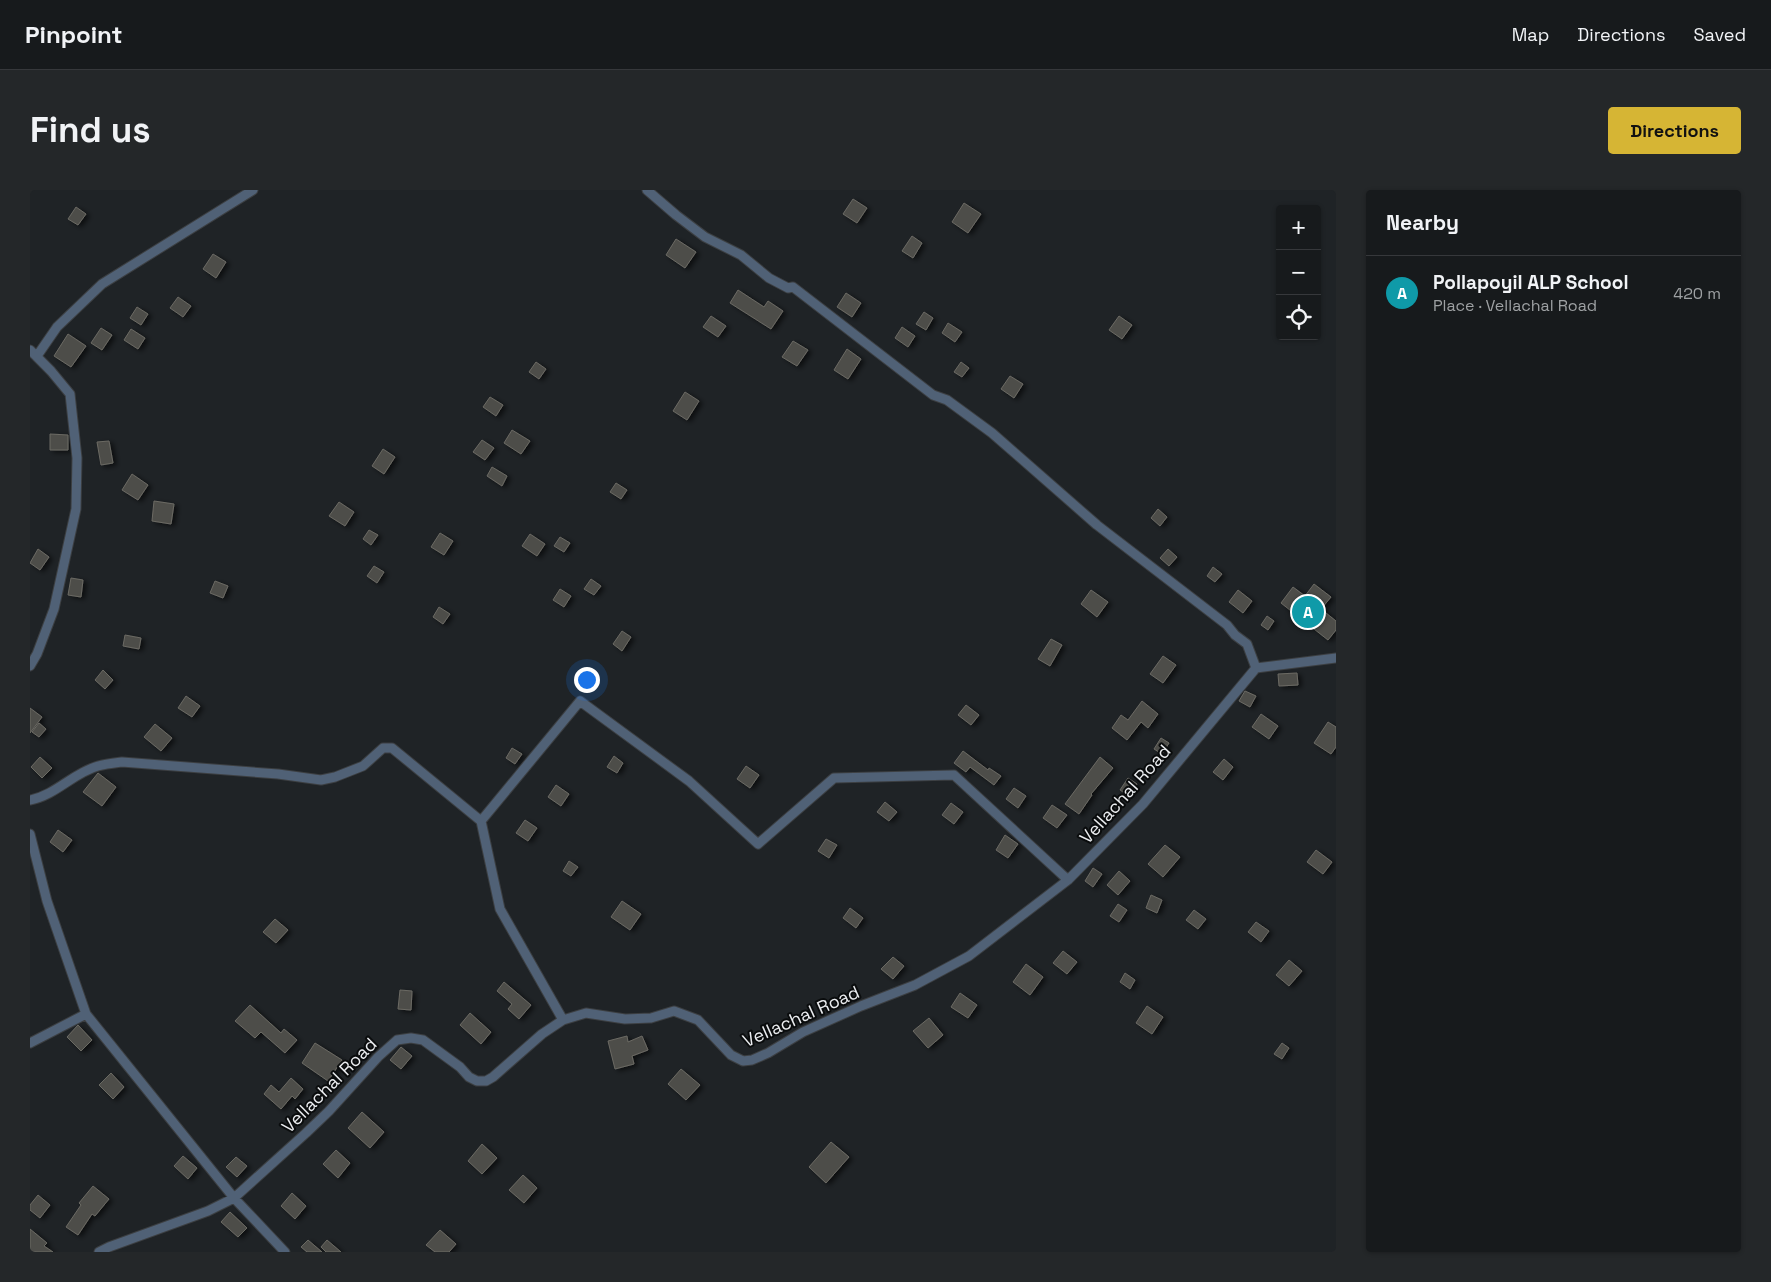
<!DOCTYPE html>
<meta charset="utf-8">
<style>
body{margin:0;font-family:"Space Grotesk",sans-serif;background:#242729;color:#f1f3f6}
.controls{position:absolute;right:15px;top:15px;display:grid;overflow:hidden;border-radius:5px;box-shadow:0 1px 4px #0004}
.controls button{width:45px;height:45px;display:grid;place-items:center;padding:0;border:0;border-bottom:1px solid #36383b;background:#171a1c;color:#f1f3f6;font:25px sans-serif}
.you{position:absolute;left:556px;top:489px;width:18px;height:18px;margin:-12px;border:4px solid #fff;border-radius:50%;background:#1a73e8;box-shadow:0 0 0 8px #1a73e833}
.badge{display:grid;place-items:center;width:32px;height:32px;border-radius:50%;background:#d6b534;color:#fff;font-size:16px;font-weight:700}
.pin{position:absolute;translate:-50% -50%;border:2px solid #fff;box-shadow:0 1px 5px #0006}
.list{margin:0;padding:0;list-style:none}
h2{display:flex;justify-content:space-between;align-items:center;height:65px;margin:0;padding:0 20px;font-size:21px}
h2 small{font-size:16px;font-weight:400;color:#9ea1a3}
.list li{display:grid;grid-template-columns:32px 1fr auto;gap:15px;align-items:center;box-sizing:border-box;height:75px;padding:0 20px;border-top:1px solid #36383b}
.list b{display:block;font-size:19px;white-space:nowrap}
.list p{margin:0;font-size:16px;white-space:nowrap;color:#9ea1a3}
.list em{font-size:16px;font-style:normal;color:#9ea1a3}
.icon{flex:none;width:28px;height:28px;fill:none;stroke:currentColor;stroke-width:2;stroke-linecap:round;stroke-linejoin:round}
.map{position:relative;flex:none;width:1306px;height:1062px;overflow:hidden;border-radius:5px}
header{display:flex;align-items:center;gap:30px;box-sizing:border-box;height:70px;padding:0 25px;background:#171a1c;border-bottom:1px solid #36383b}
header strong{font-size:24px}
nav{display:flex;gap:28px;margin-inline-start:auto;font-size:18px}
.intro{display:flex;align-items:center;justify-content:space-between;box-sizing:border-box;height:120px;padding:0 30px}
h1{margin:0;font-size:35px}
.button{padding:12px 22px;border-radius:5px;background:#d6b534;color:#111;font-size:18px;font-weight:700}
main{display:flex;gap:30px;padding:0 30px}
aside{flex:1;background:#171a1c;border-radius:5px;box-shadow:0 1px 4px #0004}
.map>svg:first-child{display:block}
</style>
<header>
<strong>Pinpoint</strong>
<nav><a>Map</a><a>Directions</a><a>Saved</a></nav>
</header>
<div class="intro"><h1>Find us</h1><a class="button">Directions</a></div>
<main>
<div class="map">
<svg width="1306" height="1062" viewBox="0 0 1306 1062">
<defs>
<filter id="shadow"><feDropShadow dx="3.5" dy="2" stdDeviation="2.5" flood-color="#0009"/></filter>
</defs>
<rect width="100%" height="100%" fill="#1f2326"/>
<path fill="#4e4d48" stroke="#6b6a64" filter="url(#shadow)" d="M823 9 837 18 827 33 813 24Z
M934 13 951 24 938 43 922 32Z
M46 17 56 24 48 35 38 29Z
M882 46 892 53 883 68 872 61Z
M646 49 666 62 655 78 636 65Z
M183 64 196 72 186 88 173 79Z
M708 100 734 117 738 111 753 121 741 139 700 113Z
M816 103 831 113 822 127 807 117Z
M148 107 161 116 153 127 140 118Z
M107 117 118 124 111 135 100 128Z
M894 122 903 128 896 140 886 134Z
M681 126 696 136 688 147 673 137Z
M1089 126 1102 135 1092 149 1079 140Z
M918 133 932 142 925 152 912 143Z
M872 137 885 146 878 157 865 148Z
M71 138 82 145 72 160 61 153Z
M101 139 115 148 108 159 94 150Z
M38 144 56 156 41 177 24 166Z
M763 151 778 160 767 176 752 167Z
M817 159 831 169 818 189 804 180Z
M506 172 516 179 509 189 499 182Z
M931 172 939 178 932 187 924 182Z
M980 186 993 194 984 208 971 199Z
M655 202 669 211 657 230 643 221Z
M460 207 473 215 466 226 453 217Z
M482 240 500 251 491 264 474 253Z
M20 244 38 245V260H20Z
M452 250 464 258 455 270 443 262Z
M79 251 83 273 71 275 67 252Z
M353 259 365 267 354 284 342 276Z
M462 277 477 286 472 296 457 286Z
M102 284 118 295 108 310 92 300Z
M586 293 597 300 591 309 580 302Z
M124 311 144 314 141 334 122 331Z
M309 312 324 322 315 336 299 326Z
M1128 319 1137 327 1130 336 1121 328Z
M339 340 348 345 341 355 333 349Z
M410 343 423 351 414 365 401 357Z
M500 344 515 354 507 366 492 356Z
M530 347 540 353 534 362 524 356Z
M8 359 19 367 10 380 0 373Z
M1138 359 1147 367 1139 376 1130 368Z
M344 376 354 382 347 393 337 386Z
M1183 377 1192 384 1185 392 1177 386Z
M41 388 53 390 51 407 38 405Z
M561 389 571 396 564 405 554 399Z
M185 391 198 396 193 408 180 403Z
M1284 394 1301 407 1291 419 1306 431V440L1298 450 1251 413 1263 397 1275 406Z
M530 399 541 406 534 417 523 410Z
M1061 400 1078 412 1067 427 1051 414Z
M1208 400 1222 411 1213 423 1199 412Z
M409 417 420 424 413 434 403 427Z
M1237 426 1244 431 1238 440 1231 435Z
M592 441 601 447 592 461 583 454Z
M95 445 111 448 109 459 93 456Z
M1021 449 1032 455 1020 476 1008 469Z
M1133 466 1146 475 1133 493 1120 484Z
M73 480 83 490 75 499 65 490Z
M1267 483 1268 495 1249 496 1248 484Z
M1215 501 1226 506 1220 517 1209 511Z
M156 506 170 516 162 527 148 518Z
M1112 511 1128 524 1118 538 1111 532 1097 550 1082 538 1091 525 1098 530Z
M936 515 949 525 941 535 928 525Z
M0 518 12 527 0 543Z
M1231 524 1248 536 1239 549 1222 537Z
M1298 532 1306 537V557L1301 564 1284 553Z
M9 533 16 539 9 547 2 542Z
M125 534 142 548 131 561 114 547Z
M1131 548 1139 553 1132 564 1124 559Z
M482 558 492 564 485 574 476 568Z
M933 561 958 580 959 578 971 586 964 595 940 577 936 582 924 573Z
M584 566 593 573 587 583 577 577Z
M10 567 22 578 12 588 1 577Z
M1070 567 1083 578 1061 604 1062 605 1049 624 1035 614Z
M1194 569 1203 577 1193 590 1183 582Z
M716 576 729 585 720 598 707 589Z
M68 583 86 597 72 616 53 602Z
M1098 588 1107 594 1099 606 1090 600Z
M526 595 539 604 531 616 518 607Z
M984 598 996 606 988 618 976 609Z
M855 612 867 622 859 631 847 622Z
M921 613 933 622 924 634 912 625Z
M1022 615 1037 625 1027 638 1013 628Z
M495 630 507 638 498 651 486 643Z
M28 640 42 650 33 662 20 652Z
M975 645 988 654 978 668 966 660Z
M796 649 807 655 799 668 788 661Z
M1135 655 1150 667 1133 687 1118 674Z
M1286 660 1302 672 1293 684 1277 672Z
M539 671 548 677 541 686 533 681Z
M1063 678 1072 684 1063 697 1055 691Z
M1089 681 1100 691 1088 705 1077 695Z
M1121 705 1132 710 1127 723 1116 718Z
M592 711 611 724 600 740 581 727Z
M1088 714 1097 720 1089 732 1080 726Z
M820 718 833 728 826 738 813 728Z
M1164 720 1176 729 1168 739 1156 730Z
M245 729 258 740 246 753 233 742Z
M1226 732 1239 741 1231 752 1218 742Z
M1033 761 1047 772 1037 784 1023 773Z
M863 767 874 776 863 789 851 779Z
M1259 770 1272 781 1259 796 1246 785Z
M996 774 1013 787 1000 805 983 792Z
M1095 783 1105 790 1100 799 1090 792Z
M474 792 501 815 489 829 478 819 482 814 467 801Z
M370 800 382 801 381 820 368 819Z
M930 803 947 815 938 828 921 817Z
M220 815 251 843 254 839 267 850 255 863 231 842 225 848 205 831Z
M1117 816 1133 827 1122 844 1106 833Z
M440 823 461 842 451 854 430 835Z
M899 828 913 845 898 858 883 841Z
M48 835 62 850 51 861 37 847Z
M597 846 598 852 612 846 618 860 602 866 604 874 585 879 578 851Z
M285 853 312 870 298 891 272 873Z
M1252 853 1259 858 1252 869 1244 864Z
M371 857 382 866 371 879 360 870Z
M651 879 670 895 656 910 638 894Z
M81 883 94 897 83 909 69 895Z
M261 888 273 899 265 909 262 906 251 919 234 904 241 895 249 902Z
M332 922 354 942 340 958 318 938Z
M801 952 819 967 796 993 779 977Z
M452 954 467 968 452 984 438 971Z
M306 960 320 973 308 988 293 974Z
M153 966 167 978 158 989 144 976Z
M206 967 217 976 207 987 196 977Z
M493 985 507 998 494 1013 479 1000Z
M63 996 79 1009 65 1026 62 1024 48 1045 36 1037 51 1015 49 1013Z
M262 1003 276 1016 265 1029 251 1016Z
M8 1005 20 1015 10 1028 0 1020V1015Z
M200 1022 217 1038 208 1047 191 1032Z
M0 1039 17 1053 14 1056 23 1062H0Z
M410 1040 426 1054 419 1062H405L396 1055Z
M278 1050 292 1062H277L271 1057Z
M297 1050 311 1062H296L291 1057Z"/>
<g fill="none" stroke-linecap="round" stroke-linejoin="round">
<g stroke="#3c3f42" stroke-width="11">
<path id="minor" d="M617 0 646 25 675 47 711 65 739 88 758 98 763 97 903 205 917 210 962 243 1067 335 1197 435 1205 445 1217 454 1226 478
M0 160 21 181 40 204 47 268 46 319 24 419 7 464 0 476
M7 166 27 137 72 94 223 0
M0 610C26 605 43 583 68 576 75 574 84 573 92 572L248 584 291 590 305 587 333 576 353 558H362L451 631
M0 644 17 711 56 824 204 1008 255 1062
M533 830 470 719 451 631 550 511 659 591 728 654 804 588 924 585 1038 690
M0 853 56 824
M69 1062 79 1057 178 1021 204 1008 276 943 299 921 348 867 367 850 381 848 393 850 430 877 439 887 447 891H456L463 887 512 844 533 830 556 823 595 829 621 828 644 821 668 830 701 865 713 871 722 870 738 863 773 842 831 816 885 795 939 766 1038 690 1113 614 1226 478 1306 468"/>
</g>
<use href="#minor" stroke="#506176" stroke-width="9"/>
</g>
<g text-anchor="middle" dominant-baseline="central" stroke-width="4" stroke-linejoin="round" paint-order="stroke">
<g font-size="18" fill="#ebedf0" stroke="#0a0c0d">
<text transform="translate(1095 604) rotate(-48)">Vellachal Road</text>
<text transform="translate(771 826) rotate(-24)">Vellachal Road</text>
<text transform="translate(299 895) rotate(-45)">Vellachal Road</text>
</g>
</g>
</svg>
<div class="controls">
<button>+</button>
<button>−</button>
<button><svg class="icon" aria-label="locate" viewBox="0 0 24 24"><circle cx="12" cy="12" r="6"/><path d="M12 2v4M12 18v4M2 12h4M18 12h4"/></svg></button>
</div>
<div class="you"></div>
<div class="pin badge" style="left:1278px;top:422px;background:#0f9aa8">A</div>
</div>
<aside>
<h2>Nearby<small></small></h2>
<ul class="list">
<li><span class="badge" style="background:#0f9aa8">A</span><div><b>Pollapoyil ALP School</b><p>Place · Vellachal Road</p></div><em>420 m</em></li>
</ul>
</aside>
</main>
